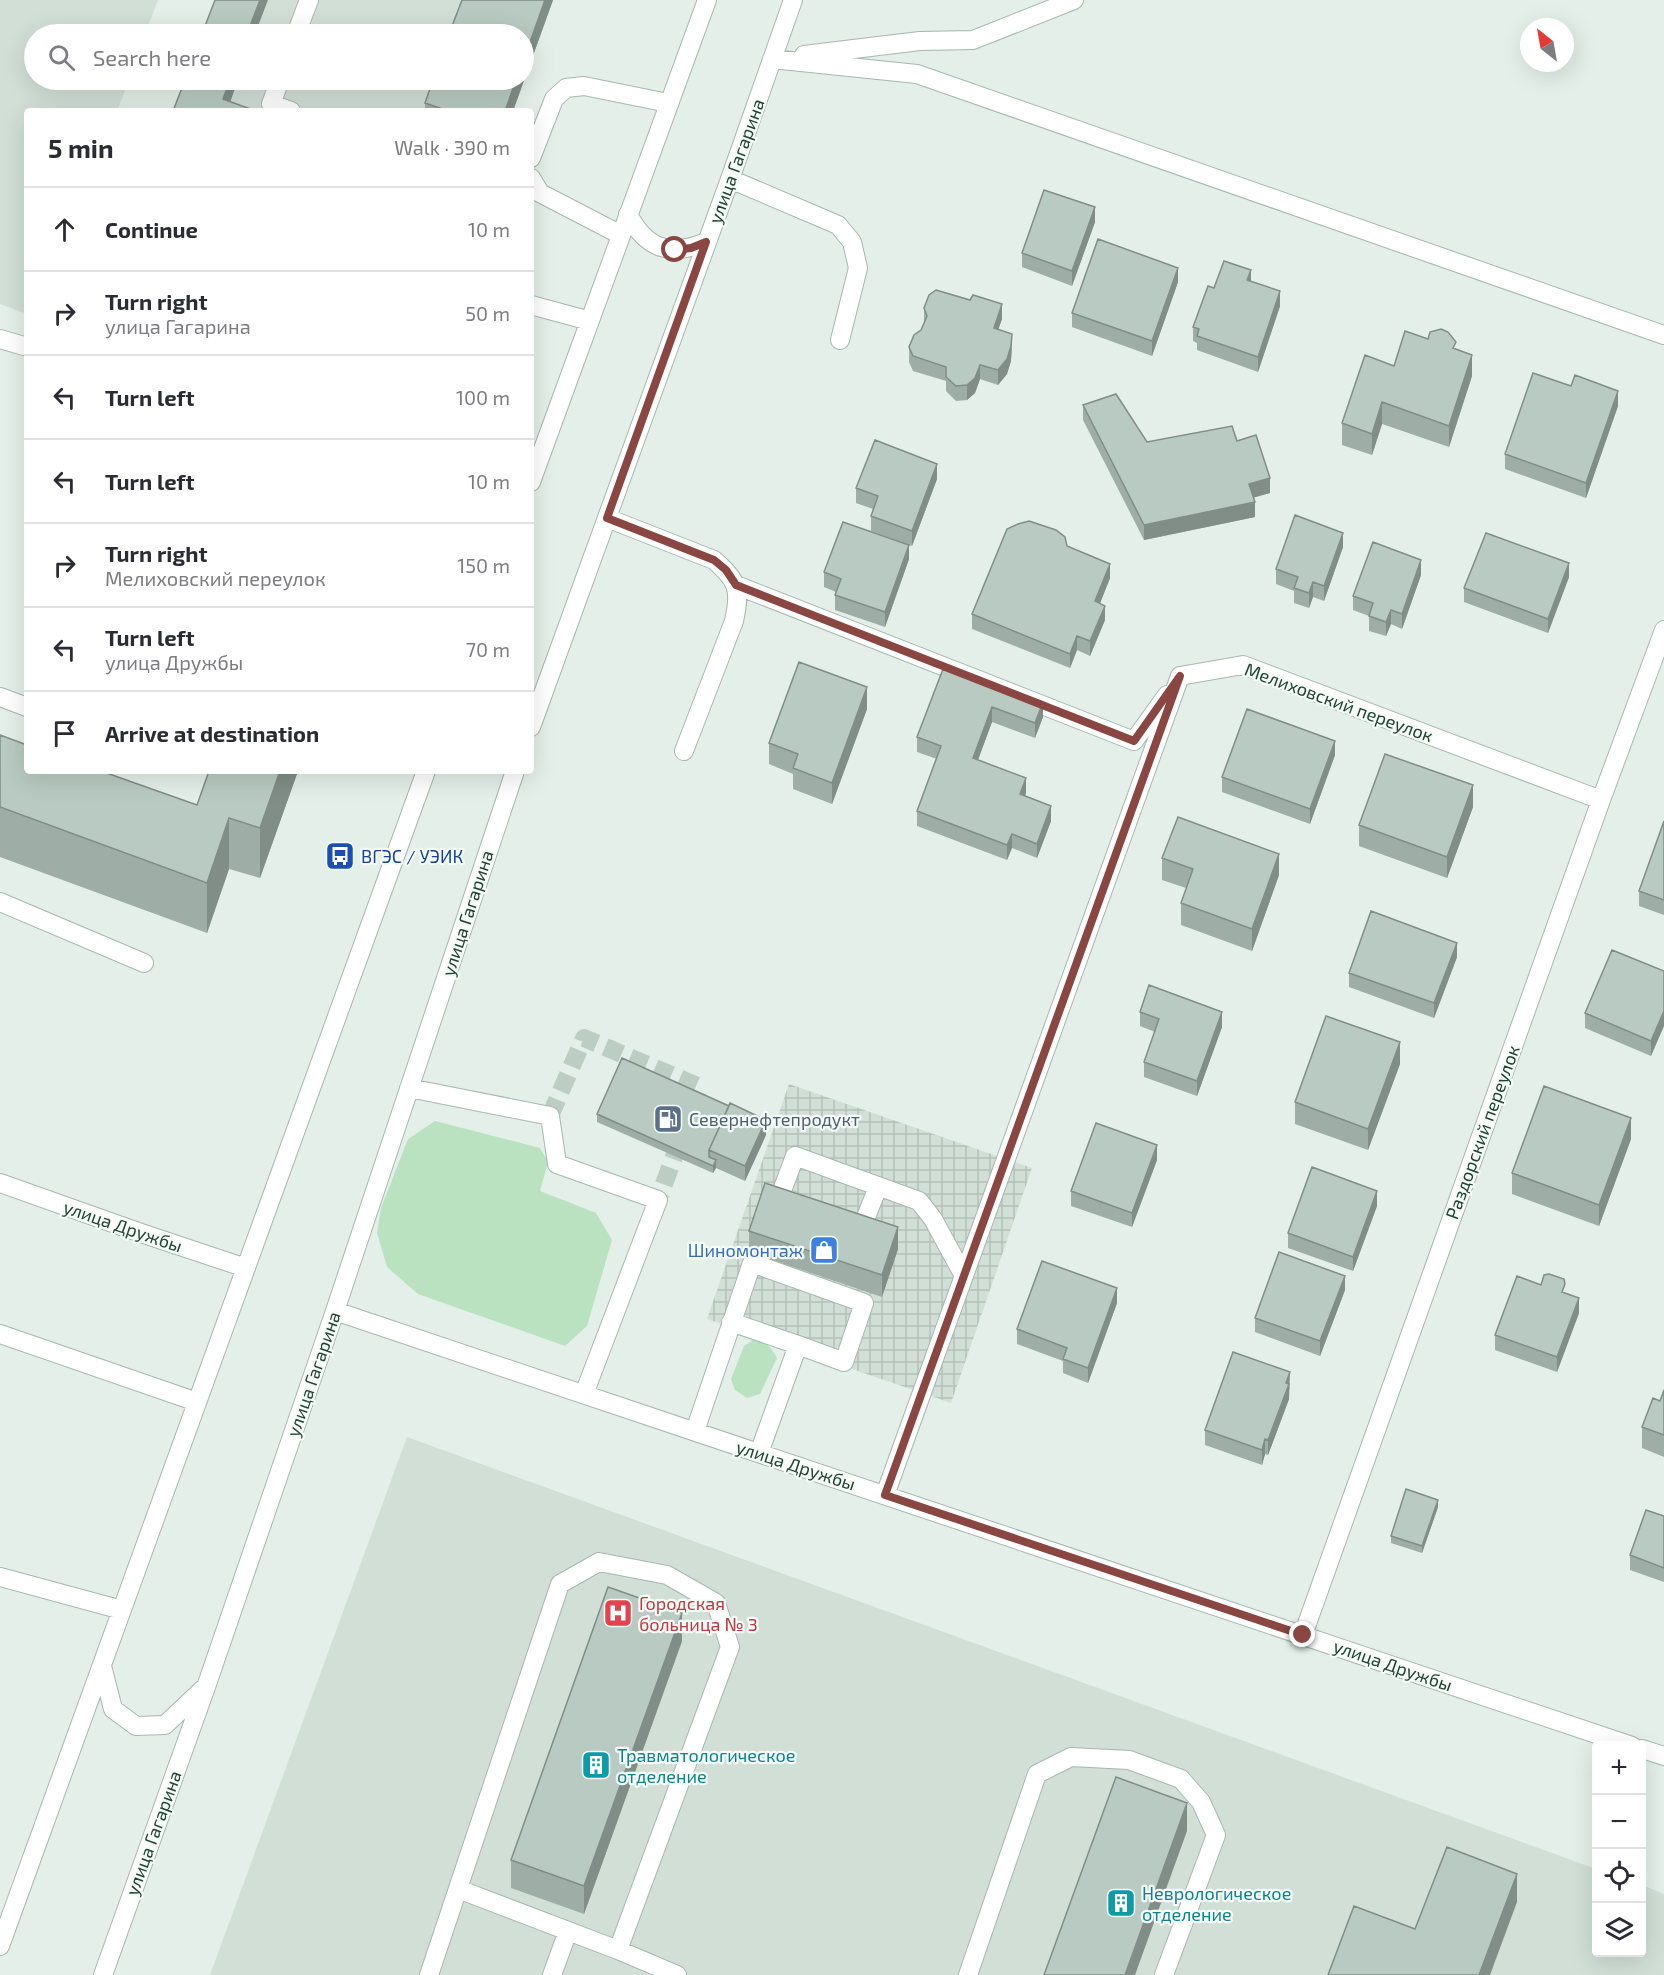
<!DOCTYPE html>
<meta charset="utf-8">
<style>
body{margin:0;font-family:"Exo 2",sans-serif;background:#f7f7f7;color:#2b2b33}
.controls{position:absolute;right:18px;bottom:18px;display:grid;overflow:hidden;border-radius:6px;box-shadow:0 6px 24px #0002}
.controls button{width:54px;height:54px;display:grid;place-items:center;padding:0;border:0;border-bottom:2px solid #e1e1e2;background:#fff;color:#2b2b33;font:30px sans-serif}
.compass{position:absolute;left:1520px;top:18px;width:54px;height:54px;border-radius:50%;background:#fff;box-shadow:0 6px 24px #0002;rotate:329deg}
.stop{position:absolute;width:18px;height:18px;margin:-14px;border:4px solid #8a4640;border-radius:50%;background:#fff}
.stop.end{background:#8a4640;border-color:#fff;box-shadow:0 2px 6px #0008}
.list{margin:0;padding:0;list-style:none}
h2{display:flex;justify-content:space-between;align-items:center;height:78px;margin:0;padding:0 24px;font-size:26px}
h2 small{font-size:20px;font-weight:400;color:#7c7c81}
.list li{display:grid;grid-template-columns:39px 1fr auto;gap:18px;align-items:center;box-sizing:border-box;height:84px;padding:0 24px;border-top:2px solid #e1e1e2}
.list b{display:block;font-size:22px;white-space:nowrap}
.list p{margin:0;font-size:20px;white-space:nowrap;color:#7c7c81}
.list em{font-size:20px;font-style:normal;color:#7c7c81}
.icon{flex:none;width:33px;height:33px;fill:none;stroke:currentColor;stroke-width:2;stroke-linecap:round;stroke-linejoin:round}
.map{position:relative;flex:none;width:1664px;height:1975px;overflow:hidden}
.search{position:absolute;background:#fff;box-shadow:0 6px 24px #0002;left:24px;top:24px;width:510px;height:66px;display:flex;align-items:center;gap:15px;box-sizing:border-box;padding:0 21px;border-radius:33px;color:#7c7c81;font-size:22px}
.panel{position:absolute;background:#fff;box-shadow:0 6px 24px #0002;left:24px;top:108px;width:510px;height:666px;border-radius:6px}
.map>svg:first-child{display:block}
</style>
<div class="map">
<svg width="1664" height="1975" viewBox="0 0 1664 1975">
<defs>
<pattern id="industrial-grid" width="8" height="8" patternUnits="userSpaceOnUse" patternTransform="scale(1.5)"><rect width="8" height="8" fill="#d1dfd7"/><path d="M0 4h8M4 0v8" fill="none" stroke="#b3c1b9"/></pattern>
</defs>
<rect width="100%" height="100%" fill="#e3efe8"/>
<path fill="#d1dfd7" d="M0 0H158L145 34H34V80H129L117 111H27V314L0 304Z
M223 0H553L513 111H181L193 80H524V34H210Z
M407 1437 1596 1869V1952H1642V1885L1664 1894V1975H210Z"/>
<path fill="url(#industrial-grid)" d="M789 1084 1032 1168 951 1403 707 1319Z"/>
<path fill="#bae2c0" d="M435 1121 540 1148 548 1162 540 1191 596 1213 612 1240 587 1326 565 1346 418 1294 387 1267 377 1233 381 1208 408 1139Z
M753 1340C766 1342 771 1347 777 1358L760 1394 747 1398 735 1390 731 1379 744 1346Z"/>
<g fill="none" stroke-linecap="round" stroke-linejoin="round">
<path stroke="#bccdc4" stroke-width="18" stroke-dasharray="18 9" stroke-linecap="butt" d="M550 1116 584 1038 700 1087 658 1200"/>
<g stroke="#a5b8af" stroke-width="20">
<path id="minor" d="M296 34 309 0
M804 55 920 41 973 40 1074 0
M772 59 917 74 1664 335
M280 80 271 104 291 111
M531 158 554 99 566 88 584 86 668 103
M531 178 540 193 621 235
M730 179 838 225 852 242 858 268 840 340
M628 214C646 249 670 257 706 242
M531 305 590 321
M0 339 24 346 27 345
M531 482 707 0
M607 518 714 560C738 581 741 590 734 621L684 751
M736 585 1134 741 1167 695
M0 697 27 707
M531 727 730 179 793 0
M0 902 144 963
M409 1088 550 1116 557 1164 658 1200 584 1394
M0 1183 141 1233 246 1268
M796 1202 780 1196 795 1156 919 1201 933 1219 964 1276
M850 1222 862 1227 878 1187
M335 1311 1632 1746
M731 1322 798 1345
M0 1334 197 1402
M695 1431 752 1263 864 1303 844 1362 798 1345 759 1453
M885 1495 1180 676 1243 665 1601 800
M0 1577 122 1610
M1303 1635 1601 800 1664 630
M102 1666 113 1709 136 1726 165 1725 203 1689
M1642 1749 1664 1756
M458 1889 618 1950 677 1975
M0 1946 426 771
M103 1975 206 1687 335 1311 515 771
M429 1975 560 1584 599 1562 667 1575 716 1603 730 1647 618 1950
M552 1975 568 1931
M968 1975 1037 1774 1071 1757 1129 1760 1181 1779 1201 1802 1216 1835 1164 1975"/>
</g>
<use href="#minor" stroke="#fff" stroke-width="18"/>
</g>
<path fill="#9eaea6" d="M462 0H553L513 111H425V103Z
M1095 222 1072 286 1022 267V253Z
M1251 281 1280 306 1258 372 1197 350V343L1193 341V327L1214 288Z
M1178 282 1152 356 1072 327V313Z
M924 308 1002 319 998 329 1012 348 1011 361 1007 374 998 385 980 379 975 393 967 400 956 401 946 391V381L913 371 909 362V347L921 330 924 323Z
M1456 349 1472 376 1449 447 1382 424 1372 455 1342 445V423L1394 366Z
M1083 405 1147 442 1237 441 1270 493 1253 497 1255 517 1144 540 1083 420Z
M1618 406 1586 498 1505 469V454Z
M937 479 912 546 909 545V559L885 627 835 610V595L836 592 824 587V572L902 542 871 531V516L873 509 856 503V488Z
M1067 546 1110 578 1100 603 1105 620 1090 656 1077 650 1070 668 972 629V614Z
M1343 547 1324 601 1313 597 1309 608 1294 603V591L1276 584V569Z
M1421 575 1402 629 1391 624 1386 636 1369 631V616L1353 610V596Z
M1569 577 1548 633 1464 602V588Z
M943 669 1043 717 1035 738 992 722 978 760 1026 793 1025 796 1051 821 1037 858 1012 848 1007 860 917 826V811L937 759 917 752V737Z
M867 709 832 804 793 789V774L769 764V743Z
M0 735 197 805 209 771H298L260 878 229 869 207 933 0 857Z
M1335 755 1310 824 1222 792V777Z
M1473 807 1447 878 1359 846V825Z
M1664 821V915L1639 906V891Z
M1162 858 1279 875 1252 951 1181 925V903L1186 888 1162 880Z
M1457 957 1434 1018 1349 987V973Z
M1664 971 1651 1056 1585 1028V1013Z
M1140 1012 1222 1027 1197 1096 1144 1077V1062L1155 1032 1140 1026Z
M1400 1064 1368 1150 1295 1124V1102Z
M597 1114 766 1135 745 1181 716 1168 713 1173 597 1122Z
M1631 1139 1599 1226 1512 1194V1173Z
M1157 1160 1132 1227 1071 1206V1191Z
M1377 1206 1353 1271 1288 1248V1233Z
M749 1231 898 1249 882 1297 749 1252Z
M1345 1290 1320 1356 1255 1332V1318Z
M1565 1293 1579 1313 1557 1372 1495 1350V1335Z
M1117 1303 1088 1383 1063 1373V1361L1017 1344V1329Z
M1290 1387 1289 1390V1399L1268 1455 1265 1454 1262 1465 1205 1445V1430Z
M1664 1390V1457L1642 1448V1427L1660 1401Z
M1438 1507 1422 1553 1391 1543V1536Z
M1664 1516V1582L1630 1570V1555Z
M682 1641 584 1914 511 1888V1860Z"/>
<path fill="#818d87" d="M260 0H268L255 34H247Z
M545 0H553L513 111H505L516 80H524V59Z
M230 80H238L227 111 223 99Z
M1095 207V222L1072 286V271Z
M1178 268V282L1152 356V341Z
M1251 270V285L1247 280Z
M1280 291V306L1258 372V357Z
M1002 304V319L994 342V328Z
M1012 334 1011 361 1007 374 998 385V370Z
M1472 355V376L1449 447V426Z
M980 365V379L975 393 967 400V385Z
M1618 391V406L1586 498V483Z
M1382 402V424L1372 455V434Z
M937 464V479L912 546V531Z
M1270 478V493L1249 499V484Z
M1255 502V517L1144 540V525Z
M1343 533V547L1324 601V586Z
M909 545V559L885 627V612Z
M1421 560V575L1402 629V614Z
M1569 563V577L1548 633V619Z
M1110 564V578L1095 616V601Z
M1313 582V597L1309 608V593Z
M1105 606V620L1090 656V641Z
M1391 610V624L1386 636V622Z
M1077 636V650L1070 668V654Z
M867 687V709L832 804V783Z
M1043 702V717L1035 738V723Z
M992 707V722L973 773V758Z
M1335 741V755L1310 824V809Z
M280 771H298L260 878V828Z
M1026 778V793L1020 809V794Z
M1473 785V807L1447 878V857Z
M1051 806V821L1037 858V844Z
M229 818V869L207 933V883Z
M1012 834V848L1007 860V845Z
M1279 854V875L1252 951V929Z
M1457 943V957L1434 1018V1003Z
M1664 1011V1026L1651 1056V1041Z
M1222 1012V1027L1197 1096V1081Z
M1400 1042V1064L1368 1150V1129Z
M1631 1118V1139L1599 1226V1205Z
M766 1120V1135L745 1181V1166Z
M1157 1145V1160L1132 1227V1213Z
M716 1160V1168L713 1173V1166Z
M1377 1191V1206L1353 1271V1257Z
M898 1227V1249L882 1297V1275Z
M1345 1276V1290L1320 1356V1341Z
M1117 1288V1303L1088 1383V1368Z
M1579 1298V1313L1557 1372V1357Z
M1290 1372 1289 1399 1268 1455V1440Z
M1265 1439V1454L1262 1465V1450Z
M1438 1500V1507L1422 1553V1546Z
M682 1613V1641L584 1914V1886Z
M1187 1803V1831L1135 1975H1125Z
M1517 1874V1902L1490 1975H1479Z"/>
<path fill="#b8cac1" stroke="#818d87" stroke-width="1.5" d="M215 0H260L247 34H202Z
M462 0H545L524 59V34H449Z
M185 80H230L223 99 256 111H173Z
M433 80H516L505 111H448L425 103Z
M1044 190 1095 207 1072 271 1022 253Z
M1098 239 1178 268 1152 341 1072 313Z
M1224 261 1251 270 1247 280 1280 291 1258 357 1197 336 1199 329 1193 327 1208 286 1214 288Z
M936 290 970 300 973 295 1002 304 994 328 1012 334 1011 346 1007 359 998 370 980 365 975 378 967 385 956 386 946 377V367L913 356 909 347 914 335 921 330 927 316 924 308 929 295Z
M1441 329 1448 332 1456 342 1453 348 1472 355 1449 426 1382 402 1372 434 1342 423 1365 355 1394 366 1405 331 1428 339 1430 332Z
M1533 373 1571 386 1575 375 1618 391 1586 483 1505 454Z
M1116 394 1147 442 1232 426 1237 441 1256 435 1270 478 1249 484 1255 502 1144 525 1083 405Z
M875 440 937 464 912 531 871 516 878 496 856 488Z
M1295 515 1343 533 1324 586 1313 582 1309 593 1294 588 1298 577 1276 569Z
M1029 521 1056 530 1065 537 1067 546 1110 564 1095 601 1105 606 1090 641 1077 636 1070 654 972 614 1007 529 1018 524Z
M843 522 909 545 885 612 835 595 841 579 824 572Z
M1486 533 1569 563 1548 619 1464 588Z
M1373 542 1421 560 1402 614 1391 610 1386 622 1369 616 1373 603 1353 596Z
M799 662 867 687 832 783 793 768 798 754 769 743Z
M943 669 1001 691 1003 687 1043 702 1035 723 992 707 973 758 1026 778 1020 794 1051 806 1037 844 1012 834 1007 845 917 811 941 746 917 737Z
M1247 709 1335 741 1310 809 1222 777Z
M0 735 27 745V771H101L197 805 209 771H280L260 828 229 818 207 883 0 807Z
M1385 754 1473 785 1447 857 1359 825Z
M1178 817 1279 854 1252 929 1181 903 1193 869 1162 858Z
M1664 821V900L1639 891Z
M1371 911 1457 943 1434 1003 1349 973Z
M1612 950 1664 971V1011L1651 1041 1585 1013Z
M1149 985 1222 1012 1197 1081 1144 1062 1159 1019 1140 1012Z
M1326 1016 1400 1042 1368 1129 1295 1102Z
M622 1058 729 1106 709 1150V1157L716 1160 713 1166 597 1114Z
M1544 1086 1631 1118 1599 1205 1512 1173Z
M730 1103 766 1120 745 1166 709 1150Z
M1096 1123 1157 1145 1132 1213 1071 1191Z
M1312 1167 1377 1191 1353 1257 1288 1233Z
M765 1183 898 1227 882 1275 749 1231Z
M1279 1252 1345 1276 1320 1341 1255 1318Z
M1042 1261 1117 1288 1088 1368 1063 1359 1067 1348 1017 1329Z
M1549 1274 1564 1279 1565 1284 1562 1292 1579 1298 1557 1357 1495 1335 1517 1276 1541 1285 1544 1275Z
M1233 1352 1290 1372 1286 1383 1289 1384 1268 1440 1265 1439 1262 1450 1205 1430Z
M1664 1390V1435L1642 1427 1653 1398 1660 1401Z
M1406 1489 1438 1500 1422 1546 1391 1536Z
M1646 1510 1664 1516V1568L1630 1555Z
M608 1587 682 1613 584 1886 511 1860Z
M1116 1777 1187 1803 1125 1975H1044Z
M1447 1847 1517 1874 1479 1975H1328L1354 1906 1415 1929Z"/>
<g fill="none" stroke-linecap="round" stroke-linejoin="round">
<path stroke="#8a4640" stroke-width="8" d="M675 250 691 248 706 242 607 518 714 560 726 570 736 585 1134 741 1180 676 885 1495 1303 1635"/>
</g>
<defs>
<g id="bus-square" transform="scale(1.5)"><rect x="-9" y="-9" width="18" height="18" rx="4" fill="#1a4fb4" stroke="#f5fbf7"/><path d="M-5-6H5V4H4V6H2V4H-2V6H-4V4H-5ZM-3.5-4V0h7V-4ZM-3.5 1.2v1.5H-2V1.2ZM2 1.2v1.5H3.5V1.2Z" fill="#fff"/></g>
<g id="fuel-square" transform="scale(1.5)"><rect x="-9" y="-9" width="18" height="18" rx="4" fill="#5c6f8a" stroke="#f5fbf7"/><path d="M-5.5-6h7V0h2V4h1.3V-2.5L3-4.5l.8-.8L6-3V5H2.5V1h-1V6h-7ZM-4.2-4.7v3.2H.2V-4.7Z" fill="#fff"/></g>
<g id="shop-square" transform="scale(1.5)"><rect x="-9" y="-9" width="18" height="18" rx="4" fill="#3f7fe0" stroke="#f5fbf7"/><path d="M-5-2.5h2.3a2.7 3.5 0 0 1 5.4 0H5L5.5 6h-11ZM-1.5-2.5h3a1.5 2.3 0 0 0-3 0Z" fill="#fff"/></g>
<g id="hospital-square" transform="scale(1.5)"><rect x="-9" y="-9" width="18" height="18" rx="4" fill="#e0444e" stroke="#f5fbf7"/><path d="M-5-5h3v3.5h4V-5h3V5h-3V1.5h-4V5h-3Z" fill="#fff"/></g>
<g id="building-square" transform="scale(1.5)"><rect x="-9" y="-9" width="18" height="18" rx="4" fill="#0f9aa8" stroke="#f5fbf7"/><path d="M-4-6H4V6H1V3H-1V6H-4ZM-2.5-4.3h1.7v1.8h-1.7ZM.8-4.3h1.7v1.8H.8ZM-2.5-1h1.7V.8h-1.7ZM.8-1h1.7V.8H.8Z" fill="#fff"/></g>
</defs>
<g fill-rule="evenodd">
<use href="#bus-square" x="340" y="856"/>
<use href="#fuel-square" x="668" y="1119"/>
<use href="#shop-square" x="824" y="1250"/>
<use href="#hospital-square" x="618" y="1613"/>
<use href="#building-square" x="596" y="1765"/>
<use href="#building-square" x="1121" y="1903"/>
</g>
<g text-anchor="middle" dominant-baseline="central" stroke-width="4.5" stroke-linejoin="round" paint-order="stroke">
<g font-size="18" fill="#204336" stroke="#f5fbf7">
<text transform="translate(736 161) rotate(-70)">улица Гагарина</text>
<text transform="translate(1339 702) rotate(20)">Мелиховский переулок</text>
<text transform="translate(467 913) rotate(-72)">улица Гагарина</text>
<text transform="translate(1482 1132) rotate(-70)">Раздорский переулок</text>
<text transform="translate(123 1226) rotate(19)">улица Дружбы</text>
<text transform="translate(313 1374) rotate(-71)">улица Гагарина</text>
<text transform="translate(796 1465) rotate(18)">улица Дружбы</text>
<text transform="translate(1393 1665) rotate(19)">улица Дружбы</text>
<text transform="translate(153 1833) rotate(-70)">улица Гагарина</text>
</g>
<g font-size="18" fill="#164399" stroke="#f5fbf7" text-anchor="start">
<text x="361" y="856">ВГЭС / УЭИК</text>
</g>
<g font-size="18" fill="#4e5e75" stroke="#f5fbf7" text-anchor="start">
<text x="689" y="1119">Севернефтепродукт</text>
</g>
<g font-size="18" fill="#366cbe" stroke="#f5fbf7" text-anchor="end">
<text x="803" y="1250">Шиномонтаж</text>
</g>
<g font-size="18" fill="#be3a42" stroke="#f5fbf7" text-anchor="start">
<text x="639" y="1603">Городская<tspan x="639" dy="21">больница № 3</tspan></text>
</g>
<g font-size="18" fill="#0d838f" stroke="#f5fbf7" text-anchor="start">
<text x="617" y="1755">Травматологическое<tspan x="617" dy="21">отделение</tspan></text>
<text x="1142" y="1893">Неврологическое<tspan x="1142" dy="21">отделение</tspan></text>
</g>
</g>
</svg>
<div class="controls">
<button>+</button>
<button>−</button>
<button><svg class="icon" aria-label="locate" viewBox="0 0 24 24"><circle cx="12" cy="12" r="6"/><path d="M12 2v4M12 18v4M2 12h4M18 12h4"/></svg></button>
<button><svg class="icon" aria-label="layers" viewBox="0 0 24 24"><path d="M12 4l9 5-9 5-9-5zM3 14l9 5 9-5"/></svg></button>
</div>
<svg class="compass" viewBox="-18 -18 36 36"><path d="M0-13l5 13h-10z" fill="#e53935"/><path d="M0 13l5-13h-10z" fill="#7c7c81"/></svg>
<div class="stop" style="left:675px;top:250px"></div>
<div class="stop end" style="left:1303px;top:1635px"></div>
<div class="search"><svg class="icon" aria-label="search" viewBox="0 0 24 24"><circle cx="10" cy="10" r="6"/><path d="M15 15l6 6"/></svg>Search here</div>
<section class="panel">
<h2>5 min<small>Walk · 390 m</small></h2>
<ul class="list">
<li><svg class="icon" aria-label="ahead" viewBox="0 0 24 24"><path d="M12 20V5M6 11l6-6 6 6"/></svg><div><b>Continue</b></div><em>10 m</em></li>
<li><svg class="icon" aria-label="right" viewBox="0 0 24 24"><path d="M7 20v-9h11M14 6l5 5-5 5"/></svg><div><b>Turn right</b><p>улица Гагарина</p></div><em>50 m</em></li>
<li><svg class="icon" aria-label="left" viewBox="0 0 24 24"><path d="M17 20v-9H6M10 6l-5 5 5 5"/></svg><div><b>Turn left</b></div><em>100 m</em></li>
<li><svg class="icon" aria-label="left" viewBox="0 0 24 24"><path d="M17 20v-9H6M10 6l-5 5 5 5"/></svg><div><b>Turn left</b></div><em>10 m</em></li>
<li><svg class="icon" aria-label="right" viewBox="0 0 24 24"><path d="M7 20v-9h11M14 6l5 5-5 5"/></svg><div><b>Turn right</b><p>Мелиховский переулок</p></div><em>150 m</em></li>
<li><svg class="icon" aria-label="left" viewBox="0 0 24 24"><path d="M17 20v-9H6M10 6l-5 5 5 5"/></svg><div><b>Turn left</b><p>улица Дружбы</p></div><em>70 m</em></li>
<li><svg class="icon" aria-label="arrive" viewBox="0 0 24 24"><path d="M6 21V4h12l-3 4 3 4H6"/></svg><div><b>Arrive at destination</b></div></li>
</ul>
</section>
</div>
